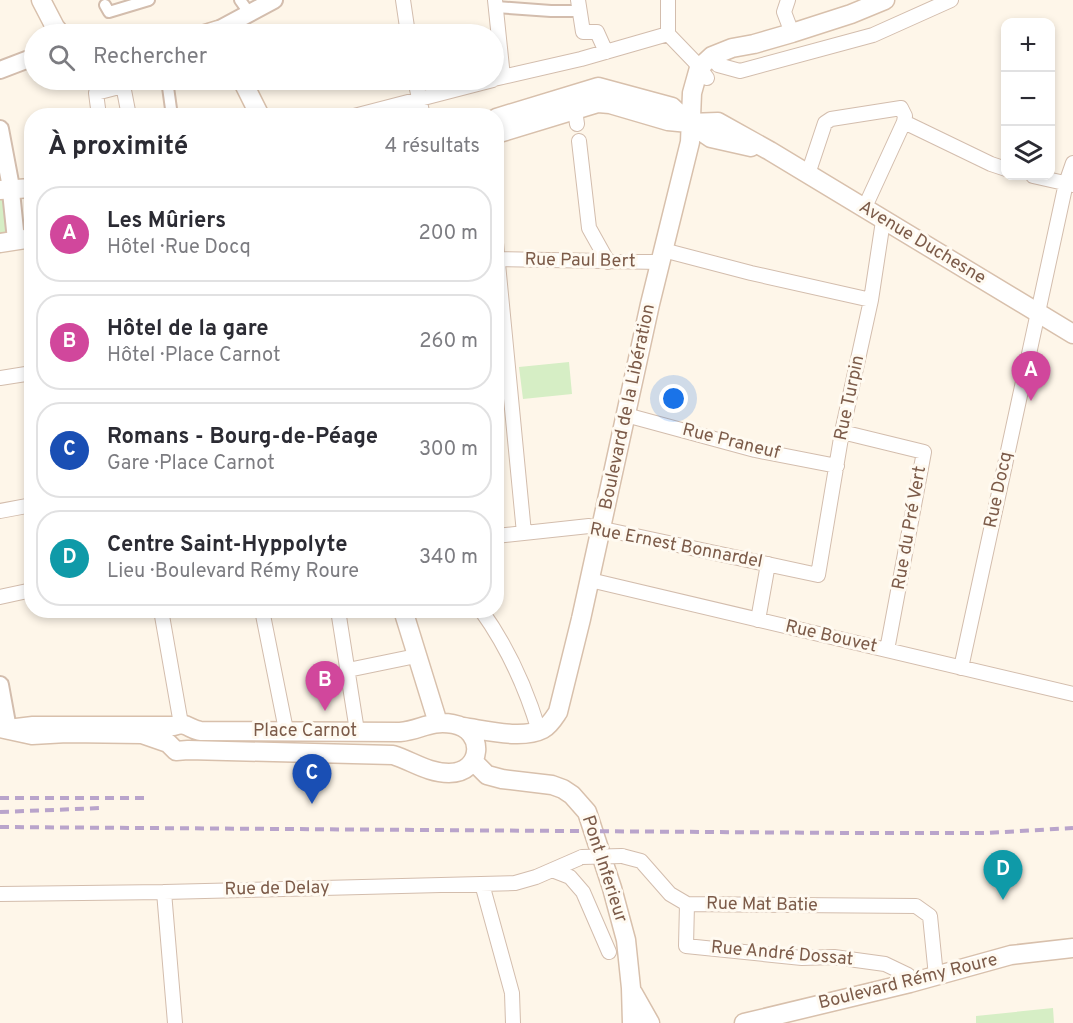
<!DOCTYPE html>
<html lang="fr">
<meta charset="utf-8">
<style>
body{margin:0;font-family:Overpass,sans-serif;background:#f7f7f7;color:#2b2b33}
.controls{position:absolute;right:18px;top:18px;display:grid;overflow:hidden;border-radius:12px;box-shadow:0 3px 9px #0003}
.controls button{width:54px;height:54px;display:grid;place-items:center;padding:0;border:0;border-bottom:2px solid #e1e1e2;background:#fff;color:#2b2b33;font:30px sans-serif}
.you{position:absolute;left:674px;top:399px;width:21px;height:21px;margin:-15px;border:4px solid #fff;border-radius:50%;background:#1a73e8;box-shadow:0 0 0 9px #1a73e833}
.badge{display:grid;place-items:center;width:39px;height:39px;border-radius:50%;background:#2563eb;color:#fff;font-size:20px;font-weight:700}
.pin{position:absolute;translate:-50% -50px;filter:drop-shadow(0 2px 3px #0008)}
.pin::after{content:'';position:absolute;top:32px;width:21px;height:18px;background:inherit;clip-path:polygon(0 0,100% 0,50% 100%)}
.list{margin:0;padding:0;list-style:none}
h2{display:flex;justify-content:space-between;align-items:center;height:78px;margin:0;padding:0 24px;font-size:26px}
h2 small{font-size:20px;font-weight:400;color:#7c7c81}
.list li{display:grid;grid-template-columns:39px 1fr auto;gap:18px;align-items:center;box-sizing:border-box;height:96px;margin:0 12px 12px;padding:0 12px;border:2px solid #e1e1e2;border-radius:24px}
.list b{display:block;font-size:22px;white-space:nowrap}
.list p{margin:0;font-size:20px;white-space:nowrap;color:#7c7c81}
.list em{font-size:20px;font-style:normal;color:#7c7c81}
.icon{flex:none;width:33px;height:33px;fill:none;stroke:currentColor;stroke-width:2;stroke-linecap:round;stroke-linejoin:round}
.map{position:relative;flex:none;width:1073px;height:1023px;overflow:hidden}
.search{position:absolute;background:#fff;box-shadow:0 3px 9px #0003;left:24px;top:24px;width:480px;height:66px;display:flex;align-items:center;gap:15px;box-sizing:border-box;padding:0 21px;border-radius:33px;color:#7c7c81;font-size:22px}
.panel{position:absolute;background:#fff;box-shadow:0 3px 9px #0003;left:24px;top:108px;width:480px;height:510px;border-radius:24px}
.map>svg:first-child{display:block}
</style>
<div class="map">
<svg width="1073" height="1023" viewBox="0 0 1073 1023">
<rect width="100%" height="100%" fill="#fef6e9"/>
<path fill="#d6eec5" d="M0 195H4L10 238 0 239Z
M569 362 572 394 523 399 519 367Z
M1053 1008 1054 1023H976V1016Z"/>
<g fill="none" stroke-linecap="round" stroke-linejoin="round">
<g stroke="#d3bdad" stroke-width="14">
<path id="pedestrian" d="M240 0 250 14
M105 5 109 12 149 0
M496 7 551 11H580
M167 80 172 116"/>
</g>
<g stroke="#d3bdad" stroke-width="16">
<path id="minor" d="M403 0 408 34
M495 0 503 77
M578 0 583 32H597L606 52
M668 0V34L695 62 707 78
M788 0 784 12 792 33
M718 65 740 71 873 35 951 0
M494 79 581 59 668 34
M122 80 129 116
M415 80 423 116
M575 110 577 124
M99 116 96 93 123 86
M354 116 493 80
M904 122 991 164 1006 169
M579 141 589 228 608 262
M808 174 825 123 831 119 901 108 905 116 904 122 864 209
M1033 176 1073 185
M496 243 524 533
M663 250 751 273 871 300
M499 259 660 262
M0 378 32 373
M626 415 755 450 837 466
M842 432 924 452 887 650
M0 511 32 505
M496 536 589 526 818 575 842 432 871 300 883 221
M590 580 1073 694
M0 597 32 590
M161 610 181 724
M262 610 286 730
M338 610 357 731
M481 610C507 646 526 688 539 731
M758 620 768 564
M961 668 1066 183 1073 163
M348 670 416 656
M622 856 641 861 670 894 687 904 916 906 930 916 936 976
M552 870 570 877 583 892 609 952
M482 884 512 993 513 1023
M164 892 175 1023
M0 894 164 892 515 883 536 877 582 857
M687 904 686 946 802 958 834 957 885 964 908 975 910 983"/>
</g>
<g stroke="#d3bdad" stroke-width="20">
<path id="tertiary" d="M218 30 274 0
M0 70 34 57
M0 129 10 182 16 240
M0 685 8 729"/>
</g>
<g stroke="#d8c0ac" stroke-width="21">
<path id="secondary" d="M41 0 55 27 61 34
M205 34 218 30 220 34
M242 80 260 116
M496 118 598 87 672 107 689 123 711 138 751 147
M496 134 598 103 610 104 668 121 689 123 718 122 770 151 1073 334
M0 190 32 188
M0 243 32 238
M403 610 438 723
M463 727C485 730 522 740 543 729 550 725 554 718 558 712L581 619 650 304 690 142 692 93 699 68 712 56 732 48 754 44 792 33 851 14 885 0
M0 728 32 735 67 733 142 734 168 743 176 751 188 750 393 755C412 761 428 773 449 773 483 773 486 730 453 724 430 720 421 730 400 732L201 731C190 730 186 721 174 726H33L8 729
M473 761 487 775 502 779 552 785 563 789 572 795 587 812 612 888 626 940 631 988 632 1023
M633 993 650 1023
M744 1023 910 983 1011 955 1073 948"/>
</g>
<use href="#pedestrian" stroke="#fff" stroke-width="10"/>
<use href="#minor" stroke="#fff" stroke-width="14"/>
<use href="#tertiary" stroke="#fff" stroke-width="16"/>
<use href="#secondary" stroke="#fff" stroke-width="18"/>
<path stroke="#b9a4cb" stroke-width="4" stroke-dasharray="9 6" stroke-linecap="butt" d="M0 798H150
M0 812 102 808
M0 827 853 833H987L1073 828"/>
<g stroke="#d3bdad" stroke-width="16" stroke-linecap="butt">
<path id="minor-bridge" d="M582 857 622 856"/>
</g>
<use href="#minor-bridge" stroke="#fff" stroke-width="14"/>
</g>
<g text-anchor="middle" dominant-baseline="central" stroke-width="6" stroke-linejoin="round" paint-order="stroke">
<g font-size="18" fill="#7c5b49" stroke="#fffaf1">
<text transform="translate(922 243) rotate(31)">Avenue Duchesne</text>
<text transform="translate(580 261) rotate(1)">Rue Paul Bert</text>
<text transform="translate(850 398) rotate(-78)">Rue Turpin</text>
<text transform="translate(628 407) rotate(-78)">Boulevard de la Libération</text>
<text transform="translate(731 442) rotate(14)">Rue Praneuf</text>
<text transform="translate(999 490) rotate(-78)">Rue Docq</text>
<text transform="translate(910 528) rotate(-80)">Rue du Pré Vert</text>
<text transform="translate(676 546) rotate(11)">Rue Ernest Bonnardel</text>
<text transform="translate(831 637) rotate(13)">Rue Bouvet</text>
<text x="305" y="731">Place Carnot</text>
<text transform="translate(604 869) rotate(72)">Pont Inferieur</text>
<text transform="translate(277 889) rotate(-1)">Rue de Delay</text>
<text transform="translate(762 905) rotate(1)">Rue Mat Batie</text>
<text transform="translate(782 954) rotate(5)">Rue André Dossat</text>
<text transform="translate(908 982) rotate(-14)">Boulevard Rémy Roure</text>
</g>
</g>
</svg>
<div class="controls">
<button>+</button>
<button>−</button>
<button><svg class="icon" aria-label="layers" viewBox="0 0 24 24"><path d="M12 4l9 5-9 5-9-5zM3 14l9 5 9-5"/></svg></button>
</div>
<div class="you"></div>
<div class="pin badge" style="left:1031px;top:401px;background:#d1479c">A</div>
<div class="pin badge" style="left:325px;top:711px;background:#d1479c">B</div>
<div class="pin badge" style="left:312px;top:804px;background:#1a4fb4">C</div>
<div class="pin badge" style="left:1003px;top:900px;background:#0f9aa8">D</div>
<div class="search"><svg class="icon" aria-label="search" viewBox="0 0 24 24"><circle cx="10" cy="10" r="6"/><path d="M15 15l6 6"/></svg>Rechercher</div>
<section class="panel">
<h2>À proximité<small>4 résultats</small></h2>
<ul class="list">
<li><span class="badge" style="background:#d1479c">A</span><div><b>Les Mûriers</b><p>Hôtel · Rue Docq</p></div><em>200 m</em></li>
<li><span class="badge" style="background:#d1479c">B</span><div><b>Hôtel de la gare</b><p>Hôtel · Place Carnot</p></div><em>260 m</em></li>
<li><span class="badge" style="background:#1a4fb4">C</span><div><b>Romans - Bourg-de-Péage</b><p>Gare · Place Carnot</p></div><em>300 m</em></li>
<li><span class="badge" style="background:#0f9aa8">D</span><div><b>Centre Saint-Hyppolyte</b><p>Lieu · Boulevard Rémy Roure</p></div><em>340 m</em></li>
</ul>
</section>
</div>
